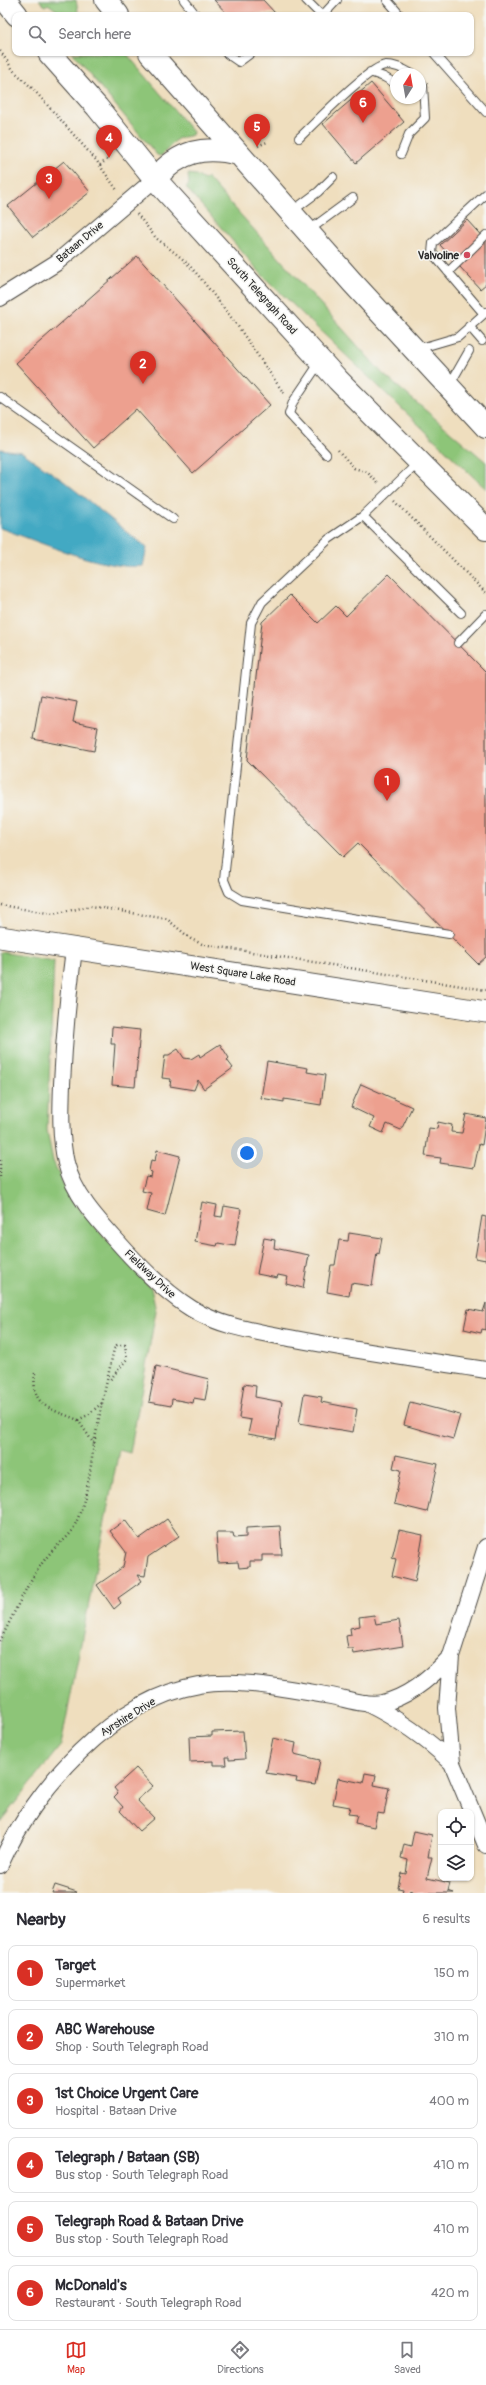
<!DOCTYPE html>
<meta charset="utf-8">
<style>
body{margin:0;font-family:Pangolin,sans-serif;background:#f2f2f3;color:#2b2b33}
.controls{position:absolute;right:12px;bottom:12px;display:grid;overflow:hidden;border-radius:8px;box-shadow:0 1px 3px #0004}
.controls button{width:36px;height:36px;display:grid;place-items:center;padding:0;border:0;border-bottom:1px solid #e1e1e2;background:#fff;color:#2b2b33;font:20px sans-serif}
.compass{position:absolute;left:390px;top:68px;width:36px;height:36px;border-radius:50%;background:#fff;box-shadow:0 1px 3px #0004;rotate:11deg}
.you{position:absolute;left:247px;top:1153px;width:14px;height:14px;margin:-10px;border:3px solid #fff;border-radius:50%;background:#1a73e8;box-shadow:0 0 0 6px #1a73e833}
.badge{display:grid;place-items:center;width:26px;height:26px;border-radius:50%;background:#d93025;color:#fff;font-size:13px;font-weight:700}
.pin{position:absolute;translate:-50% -33px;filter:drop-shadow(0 1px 2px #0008)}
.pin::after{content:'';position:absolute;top:21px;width:14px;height:12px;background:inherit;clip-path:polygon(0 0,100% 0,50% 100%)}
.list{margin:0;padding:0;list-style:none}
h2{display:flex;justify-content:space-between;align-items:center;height:52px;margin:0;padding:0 16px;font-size:17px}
h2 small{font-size:13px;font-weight:400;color:#7c7c81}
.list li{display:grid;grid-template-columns:26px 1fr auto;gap:12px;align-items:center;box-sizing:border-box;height:56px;margin:0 8px 8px;padding:0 8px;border:1px solid #e1e1e2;border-radius:8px}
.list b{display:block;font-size:15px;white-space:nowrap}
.list p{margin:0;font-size:13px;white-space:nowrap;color:#7c7c81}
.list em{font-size:13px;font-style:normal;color:#7c7c81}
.icon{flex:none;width:22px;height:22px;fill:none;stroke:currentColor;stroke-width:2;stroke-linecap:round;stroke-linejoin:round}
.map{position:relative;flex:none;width:486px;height:1893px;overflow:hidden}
.search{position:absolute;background:#fff;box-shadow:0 1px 3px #0004;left:12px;right:12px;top:12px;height:44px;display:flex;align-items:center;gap:10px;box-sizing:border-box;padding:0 14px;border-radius:8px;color:#7c7c81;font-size:15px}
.sheet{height:436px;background:#fff}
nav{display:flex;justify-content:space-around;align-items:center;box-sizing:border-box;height:56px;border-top:1px solid #e1e1e2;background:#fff;font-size:11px;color:#7c7c81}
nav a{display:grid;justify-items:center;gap:2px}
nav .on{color:#d93025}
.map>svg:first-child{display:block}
</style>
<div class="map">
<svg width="486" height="1893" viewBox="0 0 486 1893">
<rect width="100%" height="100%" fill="#f6f6f2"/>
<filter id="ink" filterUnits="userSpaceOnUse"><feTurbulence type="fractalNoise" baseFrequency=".025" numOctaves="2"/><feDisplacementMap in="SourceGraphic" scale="8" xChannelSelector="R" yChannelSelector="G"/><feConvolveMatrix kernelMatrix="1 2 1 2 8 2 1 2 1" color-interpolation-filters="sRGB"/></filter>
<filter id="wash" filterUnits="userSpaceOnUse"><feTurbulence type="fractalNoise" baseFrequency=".012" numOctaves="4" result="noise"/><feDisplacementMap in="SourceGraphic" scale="16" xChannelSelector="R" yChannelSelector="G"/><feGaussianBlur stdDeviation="0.9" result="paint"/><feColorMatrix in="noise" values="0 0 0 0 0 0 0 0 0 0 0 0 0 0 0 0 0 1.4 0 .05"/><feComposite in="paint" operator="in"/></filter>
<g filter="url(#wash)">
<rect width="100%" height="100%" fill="#efdebe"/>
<path fill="#8dc578" stroke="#5c7852" d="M39 0H76L78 11 76 15 62 14 48 4 45 6Z
M72 53H126L193 132 192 135 177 139 161 156 157 155Z
M188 174 196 175 204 180 207 177 383 374 486 462V489L264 277 189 191 186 187 189 184Z
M0 952 54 961 47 1130 53 1161 70 1199 151 1288 156 1311 130 1453 119 1450 61 1745 0 1822Z"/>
<path fill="#43a9c3" stroke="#376a77" d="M0 449 22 452 65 482 147 548 143 566C106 571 37 541 0 528Z"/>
<g id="blocks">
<path fill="#eda08f" d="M214 0H263L275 13 228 15Z
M371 83 404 122 356 163 323 124Z
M64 161 90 192 33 237 8 206Z
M467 220 486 241V284L480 289 440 245Z
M137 256 270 405 193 473 136 409 93 448 16 363Z
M389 574 486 672V957L478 964 358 843 343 857 247 760 262 622 290 595 318 623 336 606 346 616Z
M41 695 77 702 73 722 98 727 94 751 33 739Z
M112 1027 140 1030 135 1087 112 1085 115 1044H111Z
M220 1044 229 1058 227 1060 233 1068 204 1089 198 1080 194 1090 170 1086 171 1079 162 1078 165 1055H169L178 1049 184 1058 191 1059 199 1054 200 1057Z
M267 1061 308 1068 307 1072 325 1075 321 1105 284 1099V1102L261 1098Z
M361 1084 412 1107 401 1130 387 1124 383 1133 370 1127 374 1118 351 1107Z
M466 1114 486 1118 482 1145 479 1144 474 1168 440 1163 441 1158 425 1156 429 1128 437 1129 438 1122 452 1125 451 1132 462 1133Z
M157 1150 180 1156 165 1216 147 1211 151 1193 142 1191 146 1176 151 1177 152 1172 149 1171 151 1160 155 1161Z
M202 1202 217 1205 215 1216 222 1217 224 1206 241 1209 235 1246 218 1243 217 1246 195 1242Z
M482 1216 486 1217V1260L475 1258Z
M349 1233 382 1238 379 1254 377 1253 372 1286 351 1283 349 1296 327 1292 331 1265H335L339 1240 348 1241Z
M264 1238 275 1240 274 1248 309 1255 303 1288 286 1284 288 1277 278 1275 277 1278 257 1274Z
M486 1303V1330L482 1329 481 1333 464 1329 468 1309 483 1312Z
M156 1366 209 1379 205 1400 194 1398 193 1403 172 1399 171 1406 149 1402Z
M244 1384 256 1386 255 1397 282 1402 276 1439 248 1434 251 1420 239 1418Z
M304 1394 322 1397 321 1402 357 1409 353 1432 299 1423Z
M410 1402 460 1415 453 1439 404 1425Z
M396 1455 438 1464 427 1512 394 1504 401 1470 393 1468Z
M167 1519 179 1536 148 1557 145 1576 138 1575 142 1581 118 1598 121 1603 114 1609 97 1585 123 1567 126 1552 110 1531 125 1520 139 1539Z
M280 1526 282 1555H262V1561H250V1567L239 1568 238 1562 218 1563 216 1533H233L234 1538 246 1537V1528Z
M399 1530 423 1535 415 1582 392 1576 396 1559 392 1558Z
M374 1615 376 1624 399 1620 403 1646 354 1654 353 1649H348L346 1636 351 1635 350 1628 360 1626 359 1617Z
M243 1731 245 1759 229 1760V1757H225L226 1765H213V1761L190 1762 189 1737 212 1736V1732Z
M273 1738 296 1743 294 1754 320 1760 315 1785 296 1782 297 1778 266 1773Z
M136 1768 153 1786 137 1800 154 1818 139 1831 120 1811 123 1807 114 1797 118 1793 114 1788Z
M365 1773 376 1775 374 1785 389 1788 384 1814 377 1813 374 1827 355 1823 357 1815 348 1814 350 1807 333 1804 338 1778 363 1783Z
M414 1831 432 1835 428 1857H432L427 1878 450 1883 448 1891 454 1893H413V1891L410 1890 409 1893H402L403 1889 398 1888 401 1873 406 1874 408 1860 401 1858 404 1844 411 1846Z
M55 1885 77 1892 76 1893H52Z"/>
</g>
</g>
<g filter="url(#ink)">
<use href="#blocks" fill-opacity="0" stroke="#484641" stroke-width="1"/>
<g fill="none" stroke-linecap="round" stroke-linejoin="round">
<g stroke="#484641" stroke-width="10">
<path id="service" d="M184 0 196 15
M306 0 321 15
M387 0 400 15
M323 15 337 0
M226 53 239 62 251 53
M434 53 486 112
M370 72 384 77 396 84
M299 138C314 124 369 66 386 65 396 65 404 69 412 74
M401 154 409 134 425 118 423 85 420 82
M291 212 318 192 333 177
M308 231 353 198
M448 272 486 235
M484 314 432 253 433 243 486 194
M469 326 482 341
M417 349 458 337 486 312
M320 362 293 402 289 414 326 454
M449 386 469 351
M0 397 173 519
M419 462 363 516 329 539 262 602 251 623 224 880 229 892 242 900 449 934
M363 516 461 613
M458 643 486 614"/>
</g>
<g stroke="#484641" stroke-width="18">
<path id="minor" d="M0 298 56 263 155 179
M74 949C68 994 64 1039 62 1084 61 1110 60 1137 66 1163 74 1194 95 1217 116 1240 138 1265 163 1291 192 1309 223 1328 261 1332 295 1339 358 1351 422 1360 486 1370
M486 1547 451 1656 447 1708 452 1763 486 1845
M366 1703C399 1719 426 1738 452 1763
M0 1865C34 1789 113 1699 199 1685 220 1681 242 1683 262 1685 285 1688 308 1692 331 1696 347 1699 365 1706 382 1703 409 1697 433 1676 451 1656"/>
</g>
<g stroke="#484641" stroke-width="23">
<path id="tertiary" d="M0 937 486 1012"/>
</g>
<g stroke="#484641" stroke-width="24">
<path id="trunk" d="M5 0 17 15
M106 0 118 15
M49 53 97 107 155 179 338 380 486 529
M150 53 352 282 486 427
M155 179C179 151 204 145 239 154"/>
</g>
<path stroke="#484641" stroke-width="2.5" stroke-dasharray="1 3" stroke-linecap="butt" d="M0 51 14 71 34 90 96 160 117 190
M258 146 267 142
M100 165 109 158
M137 214 156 238 184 260 198 275 237 325 285 395
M338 450 354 468 367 472 379 484
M395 501 486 593
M0 905 53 914 91 906 167 919 191 939 202 944 486 990
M0 1160V1178
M35 1373C31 1408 50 1408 78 1420L88 1415 102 1403
M78 1420 94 1444
M0 1641C15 1612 30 1575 52 1551 60 1542 69 1538 74 1527 87 1500 90 1472 94 1444 100 1412 107 1380 114 1349L117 1345H125L127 1359 109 1381"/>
<use href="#service" stroke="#fff" stroke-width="8"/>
<use href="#minor" stroke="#fff" stroke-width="16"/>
<use href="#tertiary" stroke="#fff" stroke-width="21"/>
<use href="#trunk" stroke="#fff" stroke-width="22"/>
</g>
</g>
<circle fill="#d1495b" stroke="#f6f6f2" stroke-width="1.5" cx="467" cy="255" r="4"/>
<g text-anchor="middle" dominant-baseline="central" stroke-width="3" stroke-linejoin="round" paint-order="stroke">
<g font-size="11" fill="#2b2b2b" stroke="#f6f6f2">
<text transform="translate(80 242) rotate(-40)">Bataan Drive</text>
<text transform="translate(262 296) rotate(48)">South Telegraph Road</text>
<text transform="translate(243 974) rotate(9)">West Square Lake Road</text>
<text transform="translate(150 1274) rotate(43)">Fieldway Drive</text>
<text transform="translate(128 1717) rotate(-32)">Ayrshire Drive</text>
</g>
<g font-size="11" font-weight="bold" fill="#2b2b2b" stroke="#f6f6f2" text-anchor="end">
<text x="459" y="255">Valvoline</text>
</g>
</g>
</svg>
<div class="controls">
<button><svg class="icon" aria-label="locate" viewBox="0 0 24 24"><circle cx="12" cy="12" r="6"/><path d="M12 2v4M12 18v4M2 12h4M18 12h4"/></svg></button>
<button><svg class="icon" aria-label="layers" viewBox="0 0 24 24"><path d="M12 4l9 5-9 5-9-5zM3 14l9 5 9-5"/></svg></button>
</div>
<svg class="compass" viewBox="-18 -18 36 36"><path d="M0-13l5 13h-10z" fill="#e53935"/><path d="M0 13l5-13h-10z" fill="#7c7c81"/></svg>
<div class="you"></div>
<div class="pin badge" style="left:387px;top:801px">1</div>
<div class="pin badge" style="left:143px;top:384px">2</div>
<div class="pin badge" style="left:49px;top:199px">3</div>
<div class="pin badge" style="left:109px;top:158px">4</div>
<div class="pin badge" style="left:257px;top:147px">5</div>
<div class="pin badge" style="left:363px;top:123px">6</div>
<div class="search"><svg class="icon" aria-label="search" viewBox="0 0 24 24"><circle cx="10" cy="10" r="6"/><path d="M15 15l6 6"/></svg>Search here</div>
</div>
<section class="sheet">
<h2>Nearby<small>6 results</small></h2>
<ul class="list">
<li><span class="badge">1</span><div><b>Target</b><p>Supermarket</p></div><em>150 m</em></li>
<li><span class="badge">2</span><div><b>ABC Warehouse</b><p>Shop · South Telegraph Road</p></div><em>310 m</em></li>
<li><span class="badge">3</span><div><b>1st Choice Urgent Care</b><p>Hospital · Bataan Drive</p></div><em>400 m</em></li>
<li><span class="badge">4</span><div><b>Telegraph / Bataan (SB)</b><p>Bus stop · South Telegraph Road</p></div><em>410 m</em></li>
<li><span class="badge">5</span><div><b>Telegraph Road &amp; Bataan Drive</b><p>Bus stop · South Telegraph Road</p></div><em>410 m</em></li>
<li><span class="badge">6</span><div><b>McDonald's</b><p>Restaurant · South Telegraph Road</p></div><em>420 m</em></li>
</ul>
</section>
<nav>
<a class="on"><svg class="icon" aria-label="map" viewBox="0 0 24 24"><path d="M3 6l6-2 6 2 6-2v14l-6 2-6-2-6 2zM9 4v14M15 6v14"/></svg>Map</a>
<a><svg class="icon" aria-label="directions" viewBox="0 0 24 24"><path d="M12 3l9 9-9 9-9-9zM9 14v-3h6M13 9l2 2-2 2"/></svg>Directions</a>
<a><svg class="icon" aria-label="saved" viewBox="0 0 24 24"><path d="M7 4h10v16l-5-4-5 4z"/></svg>Saved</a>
</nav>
